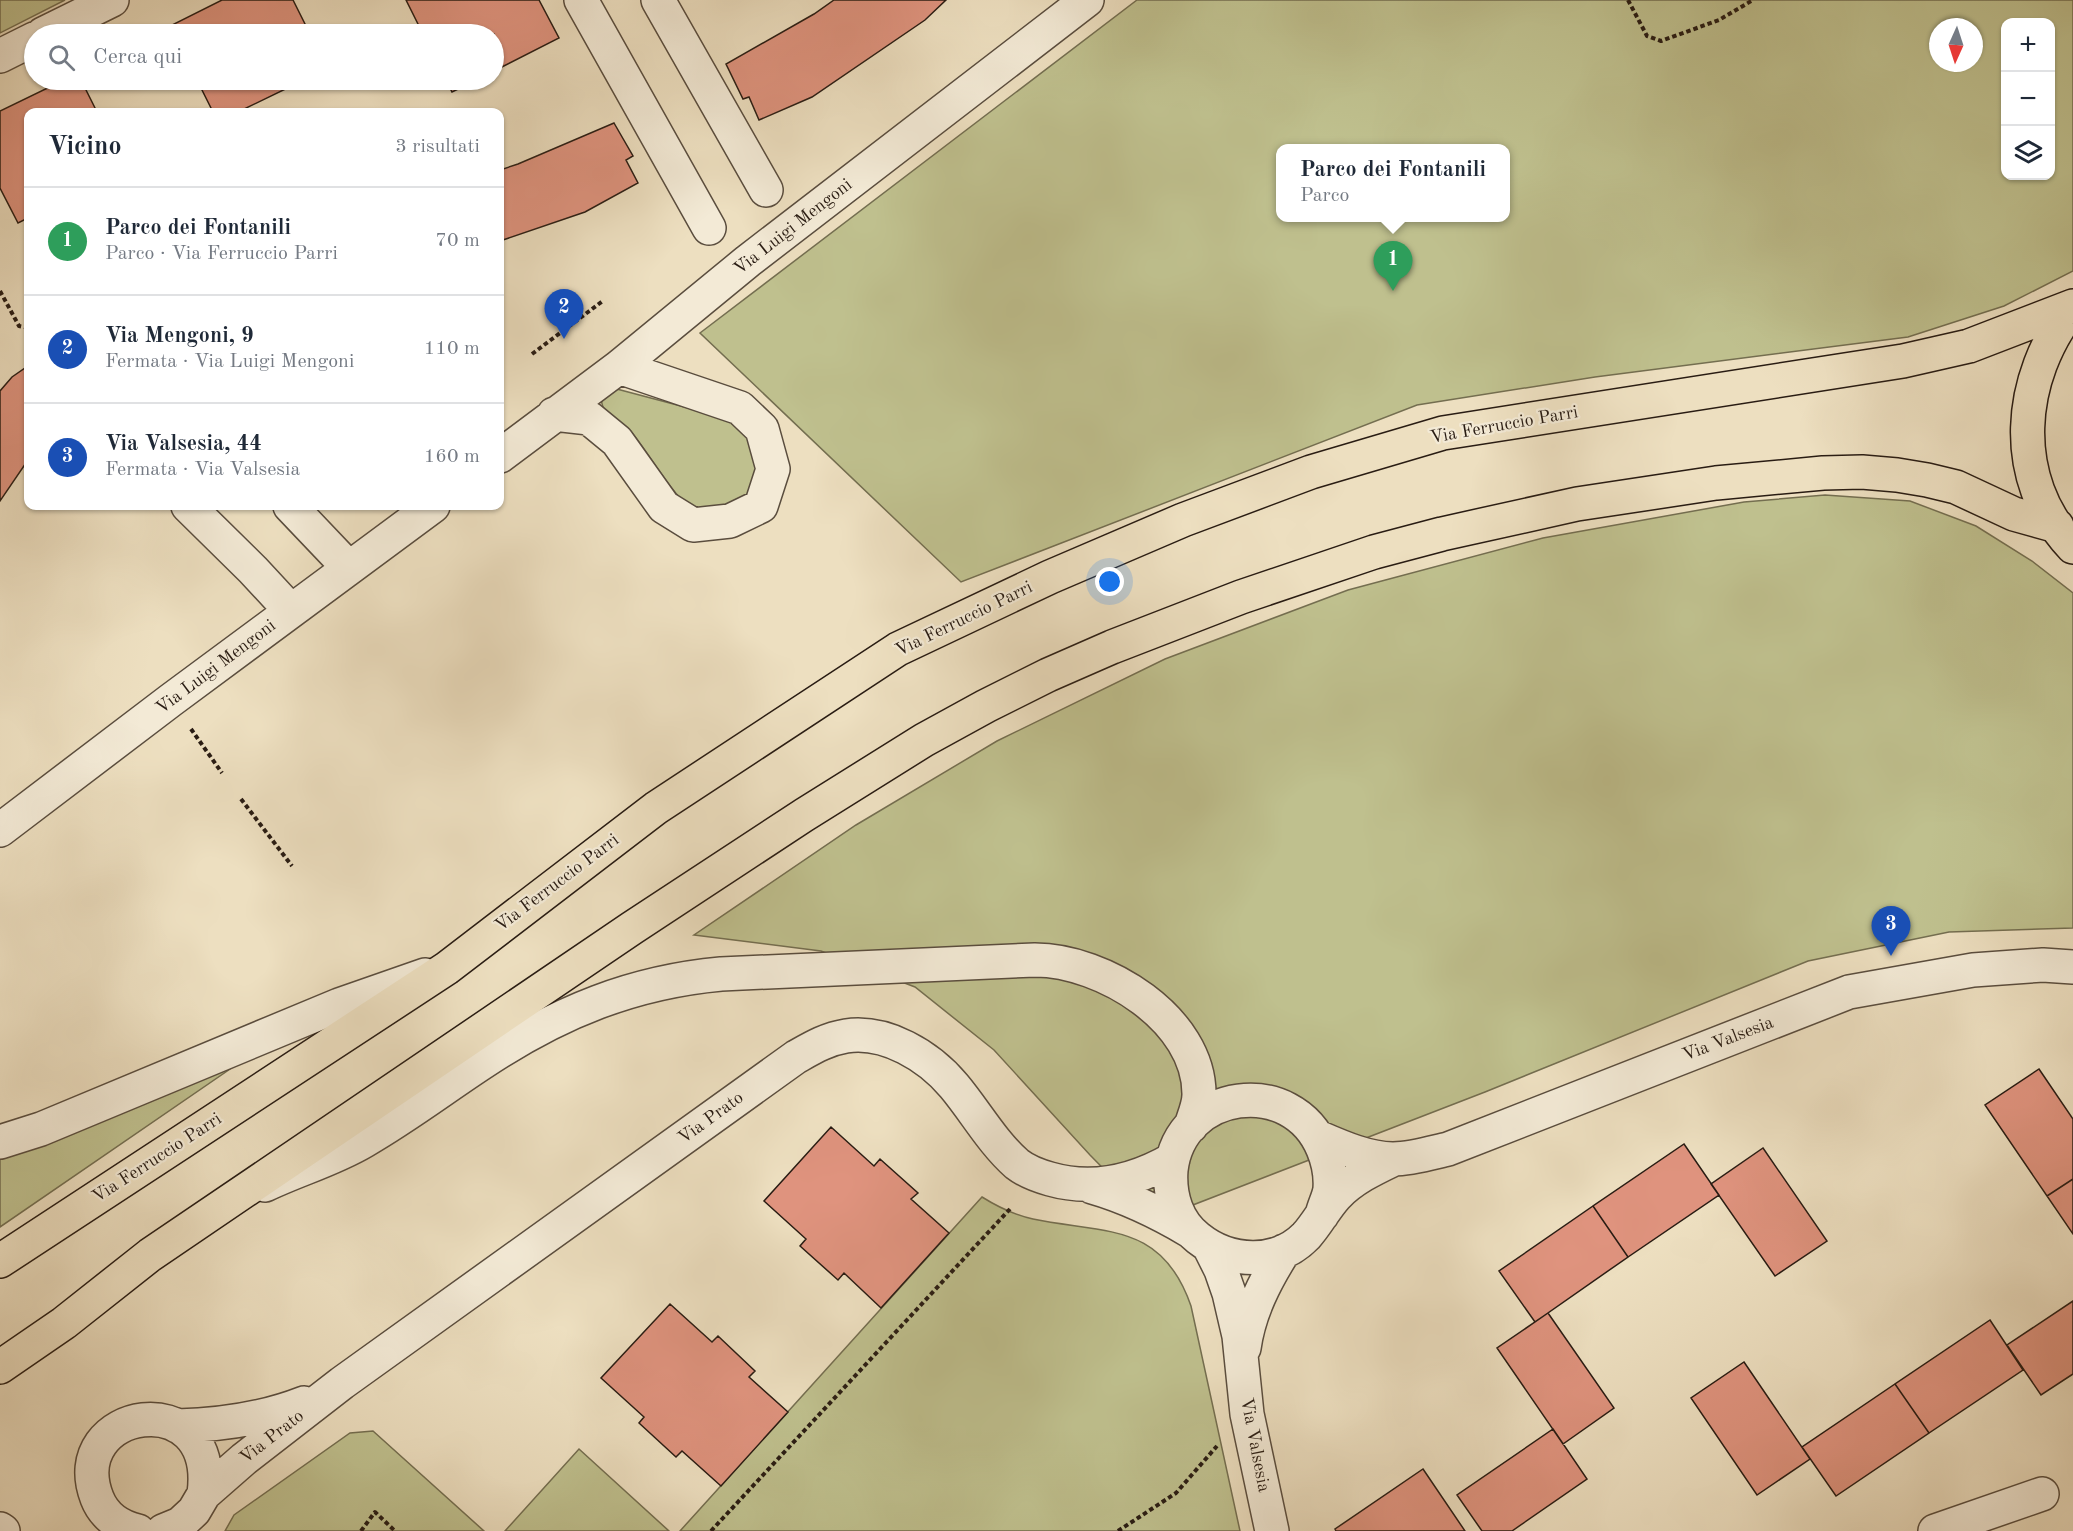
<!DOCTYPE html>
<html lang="it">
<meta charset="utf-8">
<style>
body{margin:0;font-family:"Old Standard TT",serif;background:#f2f2f3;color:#1f2937}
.controls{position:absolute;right:18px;top:18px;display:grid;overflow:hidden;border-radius:12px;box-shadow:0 2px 4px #0004}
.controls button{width:54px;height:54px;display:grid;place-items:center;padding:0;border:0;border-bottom:2px solid #e0e1e3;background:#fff;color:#1f2937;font:30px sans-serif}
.compass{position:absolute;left:1929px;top:18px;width:54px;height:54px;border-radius:50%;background:#fff;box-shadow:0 2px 4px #0004;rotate:183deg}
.you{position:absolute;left:1110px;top:582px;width:21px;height:21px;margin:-15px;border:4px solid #fff;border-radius:50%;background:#1a73e8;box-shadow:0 0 0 9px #1a73e833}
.badge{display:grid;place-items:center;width:39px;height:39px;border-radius:50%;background:#d93025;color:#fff;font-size:20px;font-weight:700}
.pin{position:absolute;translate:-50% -50px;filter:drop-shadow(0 2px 3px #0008)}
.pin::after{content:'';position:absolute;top:32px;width:21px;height:18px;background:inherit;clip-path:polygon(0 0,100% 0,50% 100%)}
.popup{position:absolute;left:1276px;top:144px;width:234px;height:78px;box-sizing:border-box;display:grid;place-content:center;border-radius:12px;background:#fff;filter:drop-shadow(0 2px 4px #0005);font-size:20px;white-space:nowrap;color:#747a83}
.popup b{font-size:22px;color:#1f2937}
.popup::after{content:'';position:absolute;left:50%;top:100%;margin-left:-12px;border:12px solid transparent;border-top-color:#fff}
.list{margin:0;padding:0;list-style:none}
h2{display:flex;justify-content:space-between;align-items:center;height:78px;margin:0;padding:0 24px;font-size:26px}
h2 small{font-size:20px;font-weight:400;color:#747a83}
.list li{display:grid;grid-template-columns:39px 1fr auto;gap:18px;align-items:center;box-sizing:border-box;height:108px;padding:0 24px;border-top:2px solid #e0e1e3}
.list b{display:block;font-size:22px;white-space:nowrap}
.list p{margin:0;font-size:20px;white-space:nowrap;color:#747a83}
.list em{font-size:20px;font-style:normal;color:#747a83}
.icon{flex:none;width:33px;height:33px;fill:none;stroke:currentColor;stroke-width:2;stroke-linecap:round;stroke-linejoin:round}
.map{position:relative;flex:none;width:2073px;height:1531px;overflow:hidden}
.search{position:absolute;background:#fff;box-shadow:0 2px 4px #0004;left:24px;top:24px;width:480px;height:66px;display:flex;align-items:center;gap:15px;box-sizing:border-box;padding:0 21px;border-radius:33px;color:#747a83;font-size:22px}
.panel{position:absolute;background:#fff;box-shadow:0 2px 4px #0004;left:24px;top:108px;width:480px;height:402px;border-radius:12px}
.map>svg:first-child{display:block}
</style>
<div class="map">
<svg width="2073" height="1531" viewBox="0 0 2073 1531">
<rect width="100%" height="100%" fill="#eddfc0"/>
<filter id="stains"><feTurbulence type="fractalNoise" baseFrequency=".00333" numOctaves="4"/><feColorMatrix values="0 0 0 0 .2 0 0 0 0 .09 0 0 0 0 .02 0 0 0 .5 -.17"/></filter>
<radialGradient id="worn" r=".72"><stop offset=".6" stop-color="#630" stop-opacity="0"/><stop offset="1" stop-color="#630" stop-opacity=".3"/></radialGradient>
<path fill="#bfc08e" stroke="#746e50" stroke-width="1.5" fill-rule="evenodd" d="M0 0H65L0 33Z
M1137 0H2073V271L2004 306 1908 337 1595 377 1417 405 961 582 700 333ZM2006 22H2050V176H2006ZM1938 27H1974V63H1938ZM1506 148V218H1280V148Z
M613 388 730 419 752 438C753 447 759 471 757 479 750 506 712 519 689 506 673 496 646 449 632 433 623 421 598 414 602 397Z
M1825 495 1910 501 1976 526 2032 561 2073 593V928L1949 932 1808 961 1485 1092 1154 1220 1090 1155 994 1050 915 987 821 951 694 935 856 825 997 741 1165 659 1348 590 1543 538 1744 502Z
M236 1063 233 1067 0 1227V1153Z
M982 1197C998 1207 1014 1215 1033 1219 1106 1234 1162 1222 1191 1306L1240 1531H680Z
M373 1431 484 1531H225L234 1515 350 1433Z
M579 1449 669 1531H505Z"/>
<path fill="#df937e" stroke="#291c13" stroke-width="1.5" d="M222 0H293L310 34H174L170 26Z
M406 0H539L559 38 494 71V34H423Z
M834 0H946L925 20 812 97 759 120 749 97 743 99 726 64 814 14Z
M64 80H81L97 112H28V218L18 223 0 188V111Z
M197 80H304L238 112H213Z
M446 80H477L452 92Z
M614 123 633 156 626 160 638 183 585 212 500 241V170L518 164Z
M28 366V460L0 501V391L12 377Z
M2039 1069 2073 1119V1179L2047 1196 1985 1105Z
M831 1127 874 1166 880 1159 918 1193 911 1199 949 1233 881 1308 844 1273 838 1280 800 1246 806 1239 764 1201Z
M1684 1144 1719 1195 1628 1257 1593 1206Z
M1763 1148 1827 1241 1775 1276 1711 1184Z
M2073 1179V1234L2047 1196Z
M1593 1206 1628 1257 1535 1322 1499 1271Z
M2073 1301V1374L2041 1395 2007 1345Z
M670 1304 712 1342 718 1336 755 1371 749 1377 788 1412 721 1486 682 1451 676 1457 639 1423 644 1417 601 1378Z
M1548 1313 1614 1408 1563 1444 1497 1348Z
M1990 1320 2023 1370 1929 1433 1895 1384Z
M1744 1362 1810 1459 1757 1495 1691 1398Z
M1895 1384 1929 1433 1836 1496 1802 1447Z
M1553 1429 1587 1479 1512 1531H1482L1457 1495Z
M1423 1469 1465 1531H1336L1335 1529Z"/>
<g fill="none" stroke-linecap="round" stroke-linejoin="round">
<g stroke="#5a4d3e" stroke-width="36">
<path id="minor" d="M581 0 709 228
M658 0 766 190
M43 34 112 0
M0 56 34 39
M554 414 589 418 617 441 664 507 693 525 730 521 761 506 773 469 762 429 740 408 619 367
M500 456 619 367 748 261 1087 0
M188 506 253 570 291 611
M290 506 349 568
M0 830 171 700 433 506
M1318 1137C1341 1147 1368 1159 1393 1159 1412 1159 1431 1153 1448 1149L1849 992 1973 970 2043 965 2073 967
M0 1142 41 1129 339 1005 425 975
M265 1185C298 1169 332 1160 364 1141 406 1117 445 1087 485 1061 559 1012 633 982 721 974L1035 960C1103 960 1200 1019 1199 1095 1199 1105 1194 1116 1191 1126
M1092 1187C1127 1197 1158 1212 1190 1231
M1322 1215C1324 1206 1329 1197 1330 1189 1331 1175 1328 1161 1323 1149 1292 1074 1180 1089 1171 1170 1169 1196 1177 1222 1198 1238 1229 1263 1277 1266 1306 1236 1317 1224 1325 1208 1336 1196 1352 1179 1373 1169 1394 1159
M1210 1248 1221 1270 1229 1293 1239 1336 1247 1414 1272 1531
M1244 1348C1249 1312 1265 1281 1284 1251
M177 1426C221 1425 263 1419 304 1403
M0 1529 3 1531
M138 1531C120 1527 104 1516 97 1498 62 1408 219 1381 204 1494
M163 1531 180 1524 194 1511 204 1494 244 1459 342 1383 796 1057C812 1048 827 1039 846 1036 886 1030 929 1056 954 1086 975 1111 992 1142 1017 1164 1026 1171 1039 1176 1050 1179 1092 1191 1135 1181 1173 1159
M1935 1531 2042 1494"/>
</g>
<g stroke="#291c13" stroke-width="36">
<path id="major" d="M2073 307C2017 377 2008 479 2073 547
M0 1261 447 968 656 808 898 649 1050 577 1183 520 1311 472 1443 433 1903 361 1969 346 2073 306
M0 1367 64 1323 150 1255 632 928 804 815 924 740 986 706 1048 675 1112 647 1241 597 1374 552 1442 534 1577 504 1716 483 1823 473 1862 472 1897 475 1927 480 1956 487 2014 514 2057 526"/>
</g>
<path stroke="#291c13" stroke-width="4" stroke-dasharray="4.5 3" stroke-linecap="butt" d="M1628 0 1647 36 1661 41 1719 20 1753 0
M0 291 19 326 28 328
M532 354 604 300
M191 729 222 773
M241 799 292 866
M361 1531 375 1512 395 1531
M711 1531 1010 1209
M1118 1531 1176 1493 1217 1446"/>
<use href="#minor" stroke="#f3ead6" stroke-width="33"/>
<use href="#major" stroke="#eddfc0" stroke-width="33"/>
</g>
<g text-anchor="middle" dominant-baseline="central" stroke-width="4.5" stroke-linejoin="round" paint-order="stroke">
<g font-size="18" fill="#291c13" stroke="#f3ead6">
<text transform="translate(793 227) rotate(-38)">Via Luigi Mengoni</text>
<text transform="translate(1504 425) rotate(-10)">Via Ferruccio Parri</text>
<text transform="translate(964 619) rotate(-26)">Via Ferruccio Parri</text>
<text transform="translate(216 667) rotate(-37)">Via Luigi Mengoni</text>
<text transform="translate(557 883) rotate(-37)">Via Ferruccio Parri</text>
<text transform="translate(1728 1039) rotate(-21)">Via Valsesia</text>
<text transform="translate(711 1118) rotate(-36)">Via Prato</text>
<text transform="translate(157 1158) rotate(-33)">Via Ferruccio Parri</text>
<text transform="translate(272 1437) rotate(-38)">Via Prato</text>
<text transform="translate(1255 1445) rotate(79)">Via Valsesia</text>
</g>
</g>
<rect width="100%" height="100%" filter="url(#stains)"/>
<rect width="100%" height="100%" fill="url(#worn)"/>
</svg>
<div class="controls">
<button>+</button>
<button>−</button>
<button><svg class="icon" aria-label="layers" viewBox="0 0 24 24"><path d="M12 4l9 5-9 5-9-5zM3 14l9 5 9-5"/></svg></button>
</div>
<svg class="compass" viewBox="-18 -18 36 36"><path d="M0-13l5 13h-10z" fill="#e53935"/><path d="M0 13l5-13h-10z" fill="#747a83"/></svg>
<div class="you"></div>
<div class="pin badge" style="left:1393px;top:291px;background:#2e9e5b">1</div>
<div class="popup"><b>Parco dei Fontanili</b>Parco</div>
<div class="pin badge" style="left:564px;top:339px;background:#1a4fb4">2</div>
<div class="pin badge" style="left:1891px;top:956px;background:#1a4fb4">3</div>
<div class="search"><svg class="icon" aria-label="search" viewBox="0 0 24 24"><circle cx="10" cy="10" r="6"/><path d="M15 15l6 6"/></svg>Cerca qui</div>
<section class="panel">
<h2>Vicino<small>3 risultati</small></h2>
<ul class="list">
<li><span class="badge" style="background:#2e9e5b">1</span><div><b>Parco dei Fontanili</b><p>Parco · Via Ferruccio Parri</p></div><em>70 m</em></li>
<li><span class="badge" style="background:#1a4fb4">2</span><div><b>Via Mengoni, 9</b><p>Fermata · Via Luigi Mengoni</p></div><em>110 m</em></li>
<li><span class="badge" style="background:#1a4fb4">3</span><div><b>Via Valsesia, 44</b><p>Fermata · Via Valsesia</p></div><em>160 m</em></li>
</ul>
</section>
</div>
